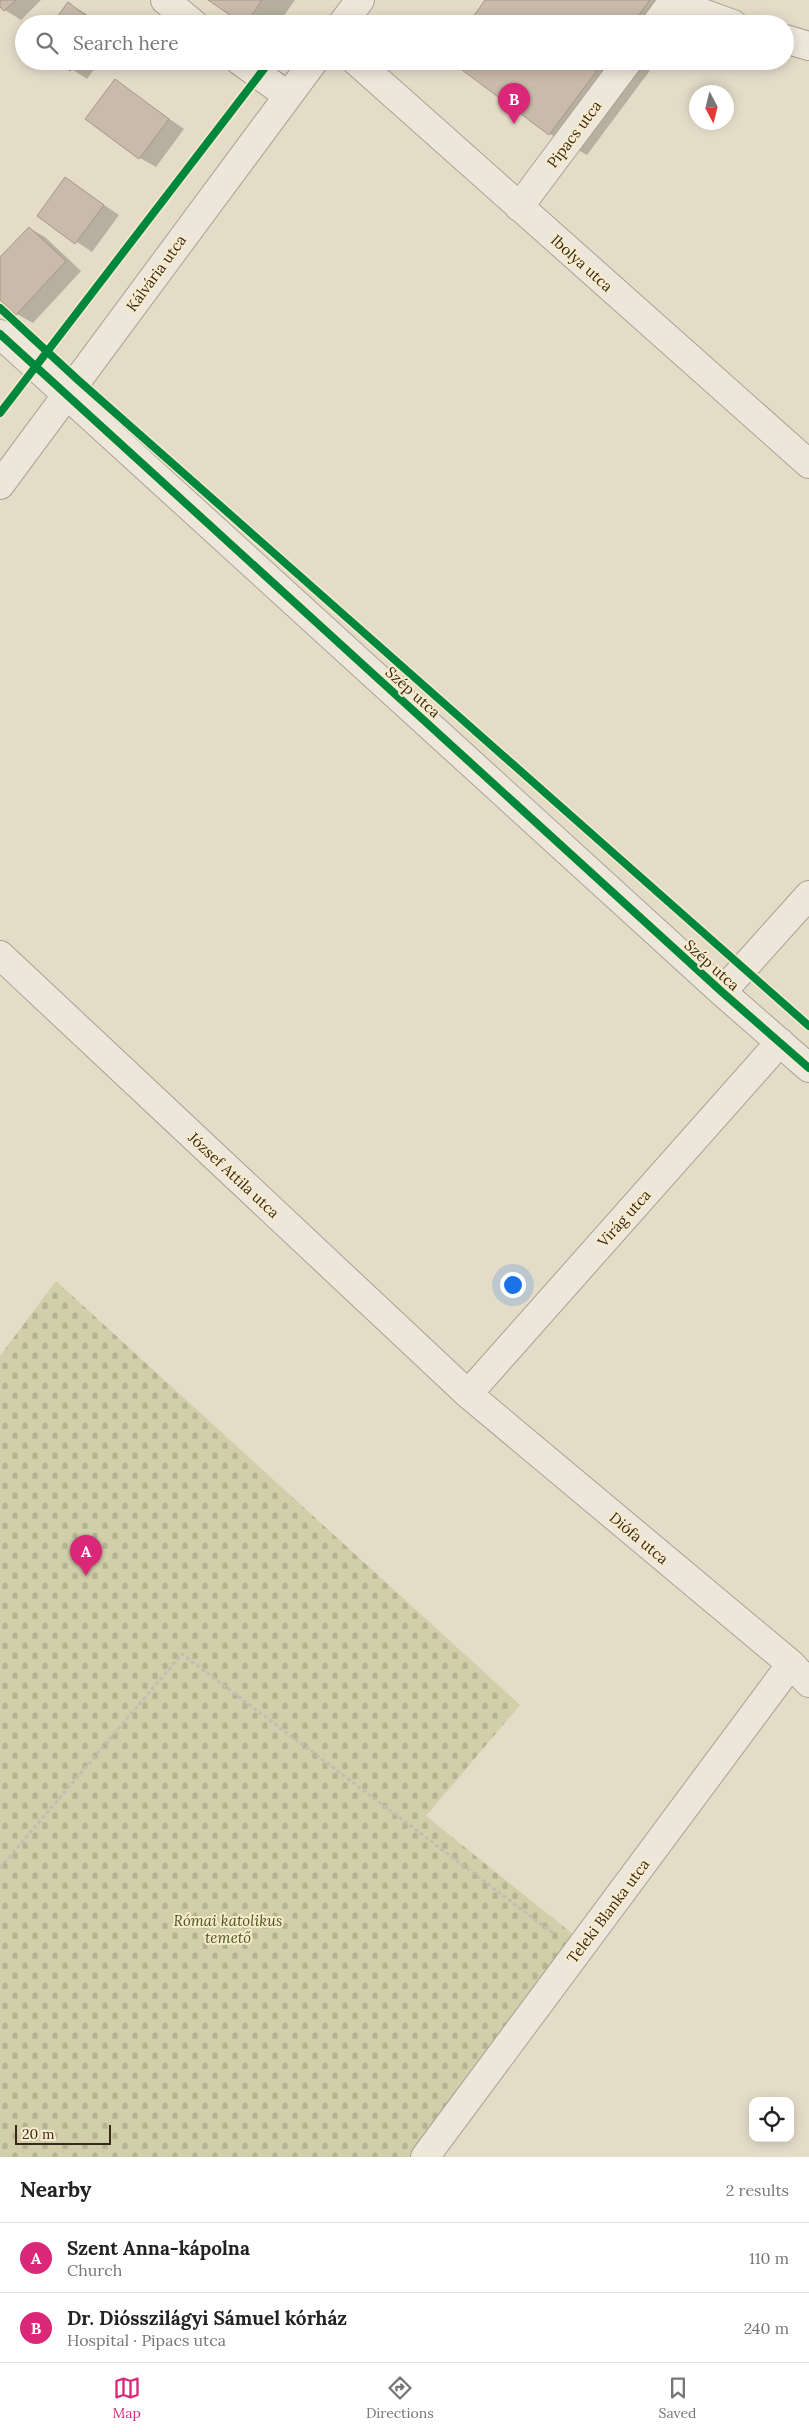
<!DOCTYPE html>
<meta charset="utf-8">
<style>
body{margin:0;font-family:Lora,serif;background:#f6f6f6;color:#222}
.controls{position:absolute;right:15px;bottom:15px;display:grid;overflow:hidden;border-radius:10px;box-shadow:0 2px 12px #0003}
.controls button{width:45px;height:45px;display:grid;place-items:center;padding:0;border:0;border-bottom:1px solid #e0e0e0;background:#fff;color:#222;font:25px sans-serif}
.compass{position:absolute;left:689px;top:85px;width:45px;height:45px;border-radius:50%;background:#fff;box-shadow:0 2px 12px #0003;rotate:173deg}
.scale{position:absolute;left:15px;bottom:12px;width:96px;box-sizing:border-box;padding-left:5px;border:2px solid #38291a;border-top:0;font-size:14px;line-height:18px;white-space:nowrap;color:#38291a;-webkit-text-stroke:4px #f8ebcc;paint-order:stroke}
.you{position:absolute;left:512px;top:1284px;width:18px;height:18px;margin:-12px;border:4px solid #fff;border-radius:50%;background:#1a73e8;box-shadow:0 0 0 8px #1a73e833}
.badge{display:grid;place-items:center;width:32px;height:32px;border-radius:50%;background:#db2777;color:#fff;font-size:16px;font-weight:700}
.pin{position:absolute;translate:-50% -41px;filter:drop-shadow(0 1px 2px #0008)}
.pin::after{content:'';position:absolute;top:26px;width:18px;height:15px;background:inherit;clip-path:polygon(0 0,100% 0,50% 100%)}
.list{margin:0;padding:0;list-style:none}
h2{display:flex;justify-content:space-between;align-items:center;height:65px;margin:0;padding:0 20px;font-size:21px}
h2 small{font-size:16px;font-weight:400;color:#767676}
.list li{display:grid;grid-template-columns:32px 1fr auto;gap:15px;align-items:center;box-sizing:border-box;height:70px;padding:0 20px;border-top:1px solid #e0e0e0}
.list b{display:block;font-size:19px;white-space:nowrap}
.list p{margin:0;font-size:16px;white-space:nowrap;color:#767676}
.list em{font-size:16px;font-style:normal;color:#767676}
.icon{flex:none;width:28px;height:28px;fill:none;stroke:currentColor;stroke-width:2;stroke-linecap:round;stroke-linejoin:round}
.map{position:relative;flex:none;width:809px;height:2157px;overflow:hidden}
.search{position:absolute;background:#fff;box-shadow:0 2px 12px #0003;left:15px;right:15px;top:15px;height:55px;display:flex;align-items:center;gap:12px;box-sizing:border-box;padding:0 18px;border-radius:28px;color:#767676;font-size:19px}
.sheet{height:205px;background:#fff}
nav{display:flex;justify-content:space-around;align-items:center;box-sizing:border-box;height:70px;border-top:1px solid #e0e0e0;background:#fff;font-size:14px;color:#767676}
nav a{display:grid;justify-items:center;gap:2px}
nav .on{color:#db2777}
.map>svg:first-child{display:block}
</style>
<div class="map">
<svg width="809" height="2157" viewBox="0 0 809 2157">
<defs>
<pattern id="cemetery-stones" width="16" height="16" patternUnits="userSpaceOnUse" patternTransform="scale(1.25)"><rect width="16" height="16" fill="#d0cfa9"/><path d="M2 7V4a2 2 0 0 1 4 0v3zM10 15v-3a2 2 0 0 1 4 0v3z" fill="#b3b291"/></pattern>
</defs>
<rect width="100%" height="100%" fill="#e5dcc8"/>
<path fill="url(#cemetery-stones)" d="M56 1281 520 1705 426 1816 584 1943 425 2157H0V1356Z"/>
<path fill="#0003" d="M0 0H41L21 20 5 10 0 5Z
M210 0H295L278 24H245Z
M487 0H692L699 6 685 24H469Z
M69 4 85 13 99 24H54Z
M59 61H100L87 79Z
M452 61H657L587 155 550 134Z
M115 81 184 129 156 167 140 158Z
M65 179 119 215 92 252 38 216Z
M29 228 45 237 81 271 33 323 17 314 0 298V259Z"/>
<path fill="#c9baa9" stroke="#a59788" d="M0 0H16L4 11 0 7Z
M208 0H262L246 24H243Z
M485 0H650L632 24H468Z
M68 2 97 24H52Z
M57 61H77L70 71Z
M450 61H604L549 135Z
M115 79 169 119 139 159 85 119Z
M65 177 104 205 75 244 37 216Z
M29 227 66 261 16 315 0 300V257Z"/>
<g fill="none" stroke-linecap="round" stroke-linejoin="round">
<g stroke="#a9a192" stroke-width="30">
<path id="street" d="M165 0 194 24
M342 24 360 0
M656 24 672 2 733 24
M785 39 809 46
M240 61 287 95
M356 61 809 464
M519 207 628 61
M0 334 722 992 809 1068
M0 485 314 61
M0 955 468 1394 791 1664 809 1683
M722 992 809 895
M468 1394 780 1042
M425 2157 791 1664"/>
</g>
<path stroke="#c4bdb2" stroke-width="3" stroke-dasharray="4 2.5" stroke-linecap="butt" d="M0 1868 182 1654 553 1933"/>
<use href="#street" stroke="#ede7db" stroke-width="28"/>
<g stroke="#f8ebcc" stroke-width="11">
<path id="cycleway" d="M0 308 78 380 809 1026
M0 334 722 992 809 1068
M0 413 270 61"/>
</g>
<use href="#cycleway" stroke="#00873e" stroke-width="8"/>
</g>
<g text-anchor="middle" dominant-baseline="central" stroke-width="4" stroke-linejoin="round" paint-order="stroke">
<g font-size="15" fill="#38291a" stroke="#f8ebcc">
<text transform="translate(574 134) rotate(-53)">Pipacs utca</text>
<text transform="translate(582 263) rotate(42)">Ibolya utca</text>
<text transform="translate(156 273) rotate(-54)">Kálvária utca</text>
<text transform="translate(413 692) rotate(42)">Szép utca</text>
<text transform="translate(712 965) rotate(42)">Szép utca</text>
<text transform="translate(234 1175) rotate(43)">József Attila utca</text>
<text transform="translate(624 1218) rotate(-48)">Virág utca</text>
<text transform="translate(639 1538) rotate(40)">Diófa utca</text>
<text transform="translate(608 1911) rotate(-53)">Teleki Blanka utca</text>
</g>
<g font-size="15" font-style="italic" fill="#49571f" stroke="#f8ebcc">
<text x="228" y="1920">Római katolikus<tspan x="228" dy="17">temető</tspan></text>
</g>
</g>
</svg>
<div class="controls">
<button><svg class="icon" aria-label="locate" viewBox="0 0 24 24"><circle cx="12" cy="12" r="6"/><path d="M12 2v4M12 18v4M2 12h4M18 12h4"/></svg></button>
</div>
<svg class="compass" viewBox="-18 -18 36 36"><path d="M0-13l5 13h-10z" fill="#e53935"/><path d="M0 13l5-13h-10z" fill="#767676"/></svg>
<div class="scale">20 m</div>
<div class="you"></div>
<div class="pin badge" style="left:86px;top:1576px">A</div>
<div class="pin badge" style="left:514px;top:124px">B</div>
<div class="search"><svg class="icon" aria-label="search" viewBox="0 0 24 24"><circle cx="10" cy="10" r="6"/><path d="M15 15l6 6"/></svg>Search here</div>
</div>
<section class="sheet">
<h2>Nearby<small>2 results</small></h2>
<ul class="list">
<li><span class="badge">A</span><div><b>Szent Anna-kápolna</b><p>Church</p></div><em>110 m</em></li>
<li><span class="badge">B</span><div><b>Dr. Diósszilágyi Sámuel kórház</b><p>Hospital · Pipacs utca</p></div><em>240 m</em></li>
</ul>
</section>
<nav>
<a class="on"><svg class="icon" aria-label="map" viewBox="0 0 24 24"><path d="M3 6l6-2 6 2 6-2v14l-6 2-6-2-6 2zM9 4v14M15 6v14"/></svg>Map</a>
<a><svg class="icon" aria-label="directions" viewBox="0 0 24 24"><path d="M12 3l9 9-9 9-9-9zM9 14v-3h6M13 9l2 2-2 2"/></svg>Directions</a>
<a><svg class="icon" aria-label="saved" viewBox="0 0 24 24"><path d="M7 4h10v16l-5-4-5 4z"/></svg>Saved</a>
</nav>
